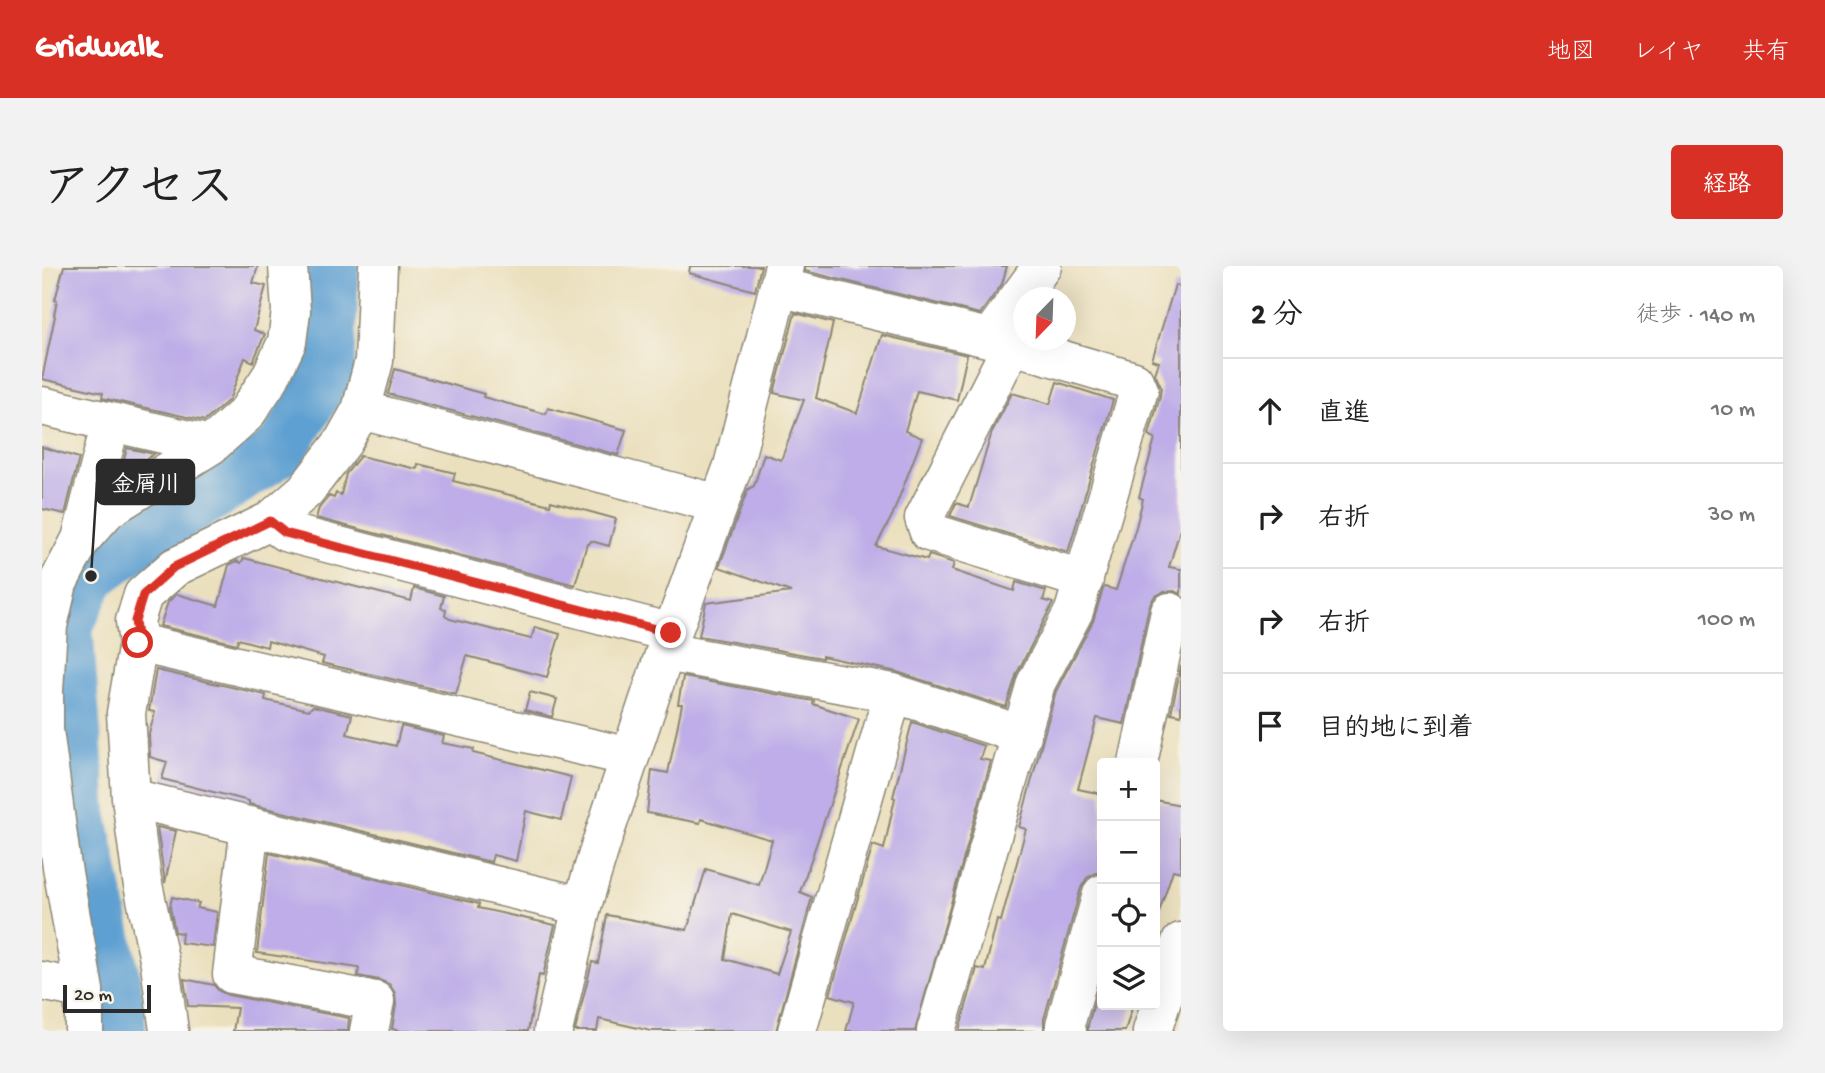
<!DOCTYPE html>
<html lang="ja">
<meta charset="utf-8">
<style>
body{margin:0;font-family:"Gochi Hand","Klee One",sans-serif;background:#f2f2f2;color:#222}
.controls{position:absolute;right:21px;bottom:21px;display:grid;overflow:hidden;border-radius:7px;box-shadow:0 7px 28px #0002}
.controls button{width:63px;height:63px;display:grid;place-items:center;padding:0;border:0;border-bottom:2px solid #e0e0e0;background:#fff;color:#222;font:35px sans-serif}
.compass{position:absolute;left:971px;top:21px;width:63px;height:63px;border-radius:50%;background:#fff;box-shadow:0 7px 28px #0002;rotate:203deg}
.scale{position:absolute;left:21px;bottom:18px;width:88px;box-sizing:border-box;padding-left:7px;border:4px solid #2b2b2b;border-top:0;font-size:19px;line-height:24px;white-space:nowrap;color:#2b2b2b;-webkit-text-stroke:5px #f7f3e8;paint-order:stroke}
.stop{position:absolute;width:21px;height:21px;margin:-16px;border:5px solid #d93025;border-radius:50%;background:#fff}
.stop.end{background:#d93025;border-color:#fff;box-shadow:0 2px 7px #0008}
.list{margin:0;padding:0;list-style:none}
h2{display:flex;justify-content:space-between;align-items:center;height:91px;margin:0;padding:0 28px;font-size:30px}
h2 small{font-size:23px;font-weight:400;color:#767676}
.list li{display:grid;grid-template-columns:46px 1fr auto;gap:21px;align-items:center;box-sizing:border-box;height:105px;padding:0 28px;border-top:2px solid #e0e0e0}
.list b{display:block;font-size:26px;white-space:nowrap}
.list em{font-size:23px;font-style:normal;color:#767676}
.icon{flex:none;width:38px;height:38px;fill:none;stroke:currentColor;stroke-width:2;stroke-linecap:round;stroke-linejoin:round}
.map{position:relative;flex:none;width:1139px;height:765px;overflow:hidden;border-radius:7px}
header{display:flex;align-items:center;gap:42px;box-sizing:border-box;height:98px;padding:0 35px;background:#d93025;color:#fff}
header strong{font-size:33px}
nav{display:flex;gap:38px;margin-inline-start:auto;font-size:24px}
.intro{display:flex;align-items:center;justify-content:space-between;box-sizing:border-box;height:168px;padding:0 42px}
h1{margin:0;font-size:49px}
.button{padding:18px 32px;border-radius:7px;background:#d93025;color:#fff;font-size:24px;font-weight:700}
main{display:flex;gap:42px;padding:0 42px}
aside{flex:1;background:#fff;border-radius:7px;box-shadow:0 7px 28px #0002}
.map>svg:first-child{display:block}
</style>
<header>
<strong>Gridwalk</strong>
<nav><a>地図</a><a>レイヤ</a><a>共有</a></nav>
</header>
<div class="intro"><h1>アクセス</h1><a class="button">経路</a></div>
<main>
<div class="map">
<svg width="1139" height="765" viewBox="0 0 1139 765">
<rect width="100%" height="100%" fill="#f7f3e8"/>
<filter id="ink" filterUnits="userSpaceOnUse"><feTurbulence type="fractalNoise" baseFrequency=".0143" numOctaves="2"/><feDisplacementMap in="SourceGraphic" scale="14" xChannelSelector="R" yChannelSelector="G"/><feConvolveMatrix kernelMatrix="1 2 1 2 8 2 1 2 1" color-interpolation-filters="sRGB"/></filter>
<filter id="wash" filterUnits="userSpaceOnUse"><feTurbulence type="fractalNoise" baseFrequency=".00686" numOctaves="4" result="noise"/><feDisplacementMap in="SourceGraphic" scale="28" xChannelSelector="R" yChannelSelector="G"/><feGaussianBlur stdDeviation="1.57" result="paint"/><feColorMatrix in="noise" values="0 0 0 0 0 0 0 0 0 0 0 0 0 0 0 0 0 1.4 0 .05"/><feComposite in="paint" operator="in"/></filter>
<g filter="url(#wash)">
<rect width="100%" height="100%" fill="#ebe0be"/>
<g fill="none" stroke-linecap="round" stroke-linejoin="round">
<path stroke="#5fa0d2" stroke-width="52" d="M78 765 77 741 71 706 39 548 25 360 49 310 112 264 174 227 239 184 287 105 291 0"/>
</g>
<g id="blocks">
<path fill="#beade8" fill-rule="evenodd" d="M22 0H216L211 17 224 20 212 64 223 68 211 96 203 92 187 134 163 155 60 132 61 127 0 113 13 50 12 49 15 35 13 34Z
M648 0H719L713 25 647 7Z
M763 0H965L960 18 938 48 763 5Z
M1133 19 1139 20V260L1127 301 1139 303V328L1132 325 1121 326 1112 331 1107 341 1082 458 1055 452 1036 523 1060 528V607H1054L1045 612 1039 622 1002 753V765H917L935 702 943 704 955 654 959 655 984 563 977 561 1014 425 1051 355 1061 323 1063 321 1074 324 1094 261 1101 233 1097 231 1113 172 1107 169 1118 130 1119 121 1113 108 1117 96 1110 94Z
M753 47 791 57 774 132 815 147 840 69 925 89 915 134 875 125 863 165 880 172 850 250 834 280 885 294 887 289 912 297 910 304 972 325 974 316 1004 325 1001 334 1011 337 975 407 964 441 855 406 780 390V392L657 370 664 337 749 326 677 301 706 223 712 220 722 188 739 194 762 134 732 127Z
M353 103 442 128 441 131 504 148 506 142 584 164 576 189 346 128Z
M1015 116 1071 134 1026 286 908 250 914 237 927 241 950 166 970 127 1008 138Z
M0 181 37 192 23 248 0 243Z
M85 182 112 188 78 210Z
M318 190 375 203 376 198 413 207 411 215 508 239 509 235 574 253 567 280 549 275 547 278H545L533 319 274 252 277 242 287 230 292 232 294 227 299 229 304 208Z
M202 292 369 335 372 322 402 330 399 342 404 344 403 350 408 353 489 373 493 361 518 368 505 411 425 390 414 428 280 397 282 391 226 375 225 381 196 373 195 378 118 360 126 336 135 328 176 340 187 299 195 295 199 297Z
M1139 400V449L1129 447Z
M114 404 224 429 223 434 267 444 271 440 310 449 305 468 354 480 359 460 402 470 400 477 432 483 431 487 529 511 519 554 484 545 474 595 451 589 449 596 207 538V535L120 513 125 496 108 491 107 468 113 446 107 445Z
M641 411 772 435 771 438 817 453 758 626 770 631 734 765H609L557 753 555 765H533L550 696 556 697 565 649 645 664 664 603 717 619 730 574 659 553 658 557 605 547 610 504 626 507 640 438H636ZM690 648 749 666 735 708 683 693Z
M488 426 515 433 510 451 483 444Z
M870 456 942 480 938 493 949 495 873 765H804L812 736 788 729 831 579 842 583 853 532 851 531Z
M1113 534 1139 539V606L1131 604 1117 646H1113Z
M115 561 134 565 123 617Z
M227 587 437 638 436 642 513 659 501 710 497 709 486 765H359L350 763 354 739 353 727 347 718 337 714 316 710 317 702 215 687Z
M130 631 157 637 155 642 175 646 171 681 139 677 140 667 133 666 128 641Z
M1060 708V739H1091L1083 765H1046V759Z
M142 713 172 719 177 725 186 729 307 752 306 765H191L195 742 146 740Z"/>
</g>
</g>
<g filter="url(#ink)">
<use href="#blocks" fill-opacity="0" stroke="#8b8674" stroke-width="2"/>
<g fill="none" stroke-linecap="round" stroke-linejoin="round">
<g stroke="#8b8674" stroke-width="41">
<path id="minor" d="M737 21 950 73 955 62 1000 0
M970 79 882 252 887 266 1042 314
M0 140 69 156 39 273 16 317 6 360 2 424V464L20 601 42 724V765
M319 144 677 238
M69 156 169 179
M228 255 243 266 630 367
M41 271 66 243 169 179 204 148 228 112 245 76 249 45 246 0
M96 377 588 491
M623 386 851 427 980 469
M1096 497 1128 346
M89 532 540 640
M208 560 190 708 333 735 327 765
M0 715 42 724
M127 765 118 698 100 614 89 532 84 447 96 377 93 355 101 329 133 301 228 255 264 224 301 176 319 144 332 95 336 0
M511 765 540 640 559 578 623 386 691 200 742 0
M755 765 851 427
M894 765 994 417 1032 345 1097 124 1092 115 950 73
M1025 765 1023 759 1060 628
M1110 765 1139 676"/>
</g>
<use href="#minor" stroke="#fff" stroke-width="38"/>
</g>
</g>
<g fill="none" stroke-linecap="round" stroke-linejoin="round" filter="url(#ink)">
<path stroke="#d93025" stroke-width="9" d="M96 377 93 355 101 329 132 301 228 255 243 267 629 367"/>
</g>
<path fill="none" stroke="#2b2b2b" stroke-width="2.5" d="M49 310L55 216"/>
<circle fill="#2b2b2b" stroke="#f7f3e8" stroke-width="2.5" cx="49" cy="310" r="7"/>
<rect fill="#2b2b2b" stroke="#2b2b2b" stroke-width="2.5" x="55" y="194" width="97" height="44" rx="7"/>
<g font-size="23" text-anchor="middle" font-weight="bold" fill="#fff">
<text x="104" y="225">金屑川</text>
</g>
</svg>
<div class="controls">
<button>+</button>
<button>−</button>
<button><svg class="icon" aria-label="locate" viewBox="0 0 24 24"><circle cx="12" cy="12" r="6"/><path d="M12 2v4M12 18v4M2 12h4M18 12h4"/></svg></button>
<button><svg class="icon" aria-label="layers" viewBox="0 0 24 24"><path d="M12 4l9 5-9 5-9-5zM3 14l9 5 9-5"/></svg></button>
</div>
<svg class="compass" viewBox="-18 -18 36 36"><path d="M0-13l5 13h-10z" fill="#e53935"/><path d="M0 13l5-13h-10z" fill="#767676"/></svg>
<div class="scale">20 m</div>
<div class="stop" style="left:96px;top:377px"></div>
<div class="stop end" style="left:629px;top:367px"></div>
</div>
<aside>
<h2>2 分<small>徒歩 · 140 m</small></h2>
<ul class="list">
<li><svg class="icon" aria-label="ahead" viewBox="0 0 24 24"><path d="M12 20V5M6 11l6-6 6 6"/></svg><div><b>直進</b></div><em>10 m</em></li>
<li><svg class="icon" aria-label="right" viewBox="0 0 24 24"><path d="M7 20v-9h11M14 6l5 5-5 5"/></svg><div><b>右折</b></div><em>30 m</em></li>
<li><svg class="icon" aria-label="right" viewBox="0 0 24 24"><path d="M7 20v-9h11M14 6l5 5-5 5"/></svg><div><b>右折</b></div><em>100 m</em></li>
<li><svg class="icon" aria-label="arrive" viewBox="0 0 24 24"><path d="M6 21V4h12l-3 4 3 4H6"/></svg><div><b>目的地に到着</b></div></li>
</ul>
</aside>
</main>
